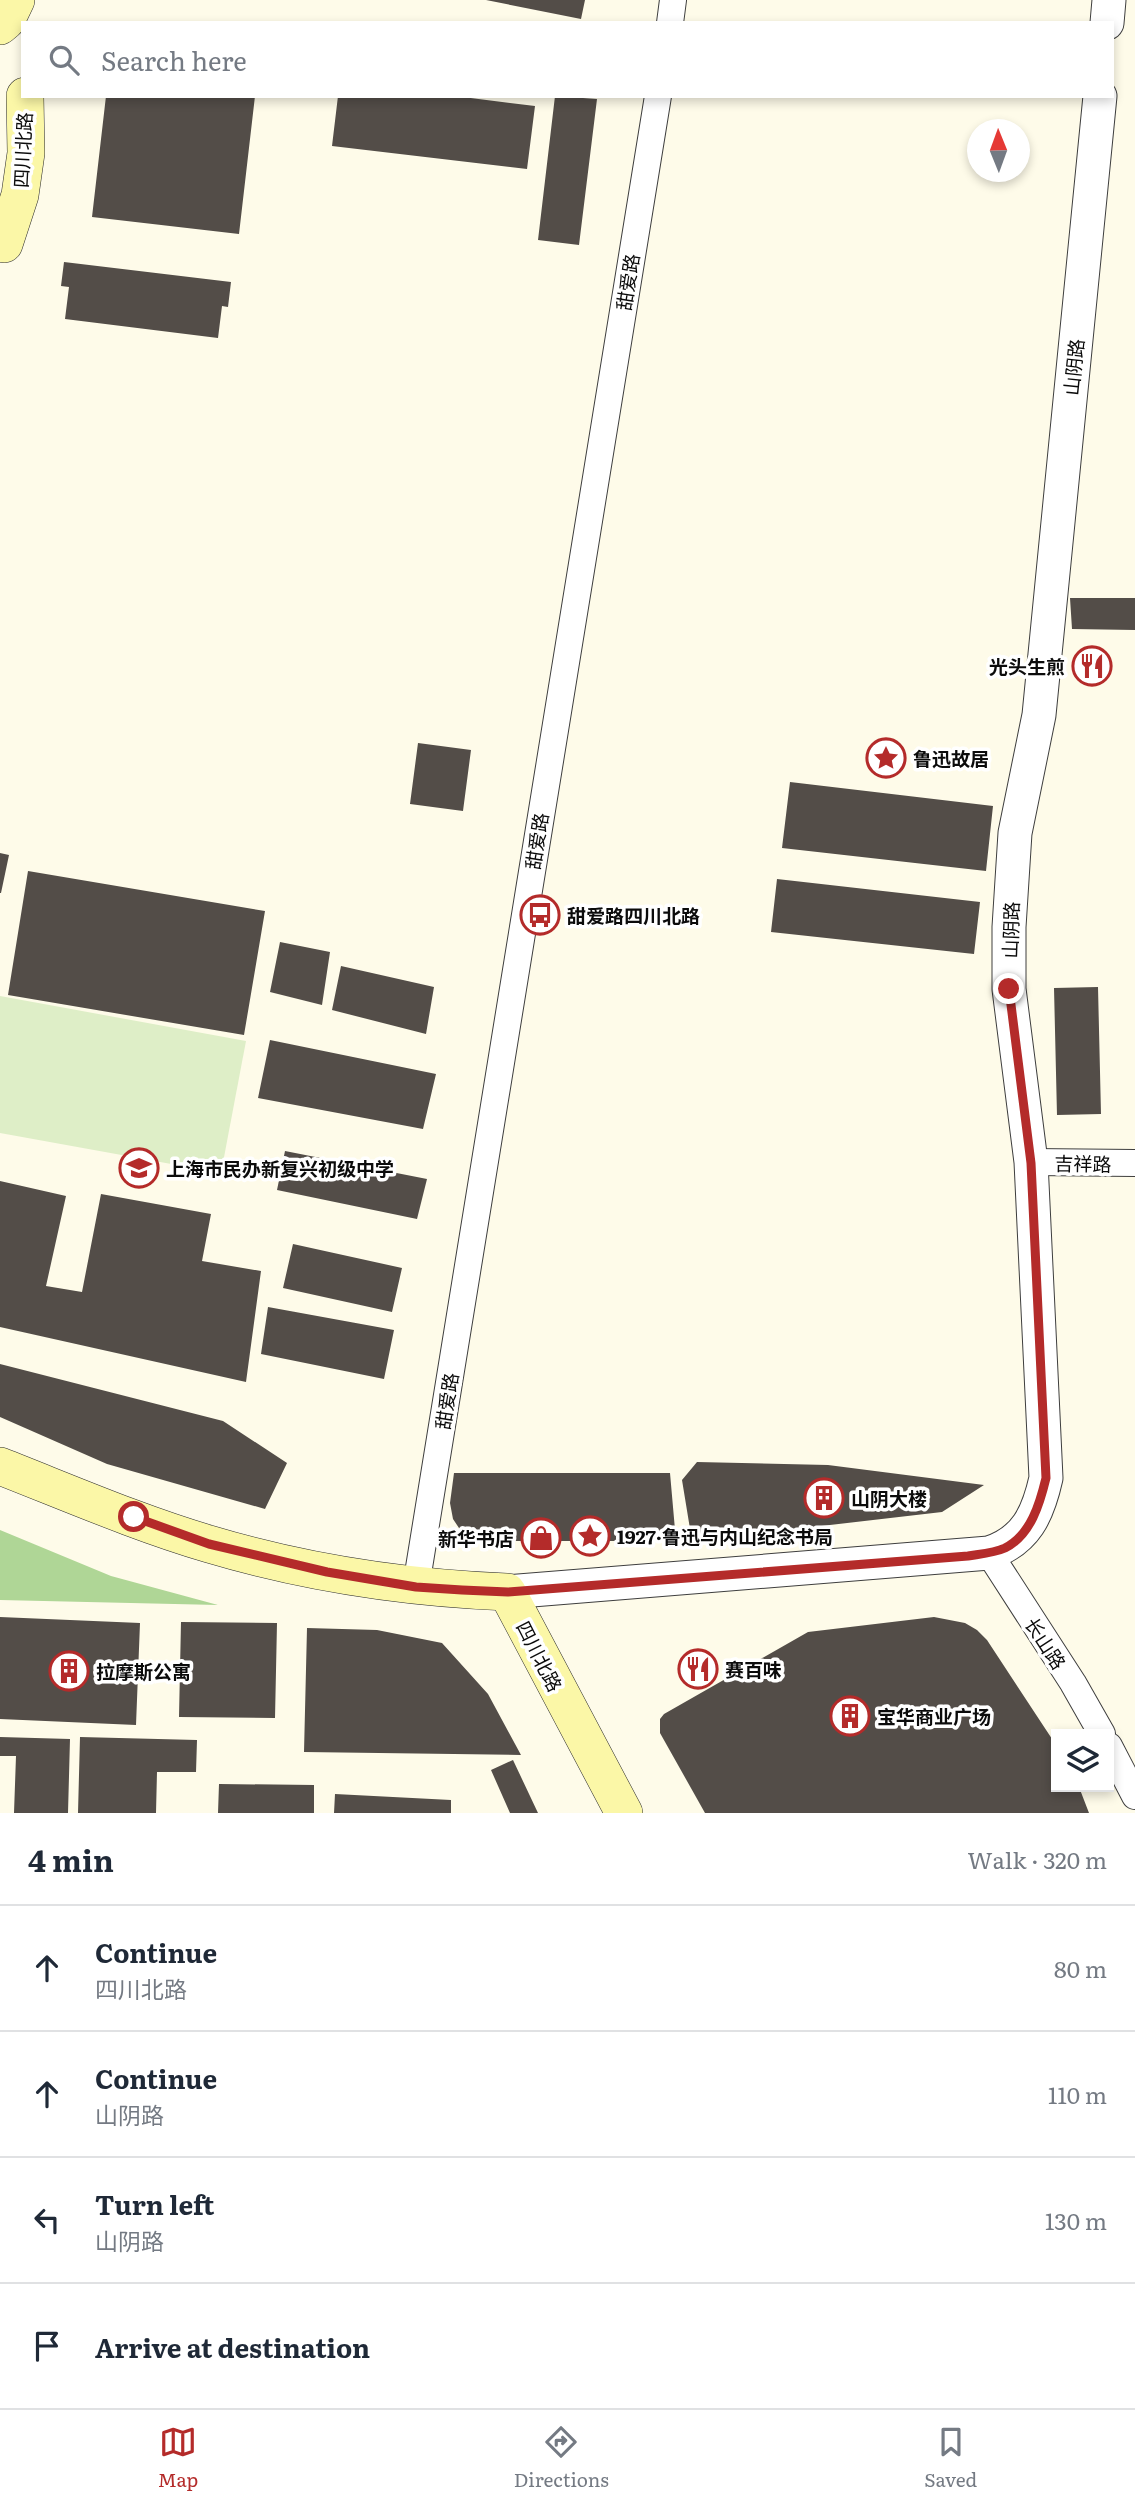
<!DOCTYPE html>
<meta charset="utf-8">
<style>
body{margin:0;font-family:Literata,"Noto Sans SC",serif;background:#f2f2f3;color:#1f2937}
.controls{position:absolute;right:21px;bottom:21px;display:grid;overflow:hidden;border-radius:0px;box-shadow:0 4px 10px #0003}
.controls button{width:63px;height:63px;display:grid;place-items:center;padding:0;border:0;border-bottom:2px solid #e0e1e3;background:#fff;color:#1f2937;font:35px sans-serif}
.compass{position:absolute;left:967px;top:119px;width:63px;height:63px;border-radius:50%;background:#fff;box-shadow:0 4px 10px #0003;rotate:359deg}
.stop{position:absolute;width:21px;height:21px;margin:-16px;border:5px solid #b42b2a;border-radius:50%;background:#fff}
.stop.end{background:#b42b2a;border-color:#fff;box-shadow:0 2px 7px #0008}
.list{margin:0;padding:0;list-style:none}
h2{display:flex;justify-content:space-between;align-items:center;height:91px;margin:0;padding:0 28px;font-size:30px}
h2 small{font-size:23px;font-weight:400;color:#747a83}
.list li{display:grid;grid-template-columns:46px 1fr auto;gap:21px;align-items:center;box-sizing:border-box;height:126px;padding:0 28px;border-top:2px solid #e0e1e3}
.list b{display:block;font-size:26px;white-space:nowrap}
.list p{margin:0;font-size:23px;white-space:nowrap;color:#747a83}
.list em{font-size:23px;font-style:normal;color:#747a83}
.icon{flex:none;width:38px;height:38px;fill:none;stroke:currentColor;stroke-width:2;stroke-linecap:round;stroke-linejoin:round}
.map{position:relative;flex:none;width:1135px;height:1813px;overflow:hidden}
.search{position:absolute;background:#fff;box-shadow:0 4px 10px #0003;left:21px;right:21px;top:21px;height:77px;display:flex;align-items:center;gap:18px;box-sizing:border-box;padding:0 24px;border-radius:0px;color:#747a83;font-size:26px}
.sheet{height:595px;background:#fff}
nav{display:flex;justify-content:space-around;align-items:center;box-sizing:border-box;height:98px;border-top:2px solid #e0e1e3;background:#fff;font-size:19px;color:#747a83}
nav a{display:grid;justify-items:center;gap:4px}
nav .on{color:#b42b2a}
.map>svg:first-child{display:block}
</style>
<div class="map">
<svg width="1135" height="1813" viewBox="0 0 1135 1813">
<rect width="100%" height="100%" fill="#fefbe9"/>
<path fill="#afd696" d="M0 1530 111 1576 218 1605 0 1600Z"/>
<path fill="#deeec7" d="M0 996 246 1041 221 1173 0 1133Z"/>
<path fill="#534d48" d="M486 0H585L581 19Z
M106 96H255L239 234 92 217Z
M338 96H455L535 106 527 169 332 146Z
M555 96 597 99 579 245 538 240Z
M64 262 231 282 228 307 222 306 218 338 65 319 69 287 61 286Z
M1070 598H1135V630L1072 629Z
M418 743 471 750 463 811 410 804Z
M790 782 993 806 986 871 782 848Z
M0 853 9 855 1 893H0Z
M28 871 265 911 244 1035 8 995Z
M777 879 980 902 974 954 771 932Z
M280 942 330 952 322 1005 270 992Z
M341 966 434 987 426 1034 332 1010Z
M1098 987 1101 1114 1057 1115 1054 988Z
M270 1040 436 1074 423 1129 258 1098Z
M285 1151 427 1179 417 1219 277 1190Z
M0 1181 66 1196 46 1286 82 1292 101 1194 211 1214 202 1261 261 1271 246 1382 0 1327Z
M293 1244 402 1268 392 1312 283 1288Z
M268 1307 394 1330 384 1379 261 1354Z
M0 1364 223 1421 287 1463 265 1509 107 1464 0 1417Z
M697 1462 828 1465 984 1485 942 1512 692 1541 682 1480Z
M454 1473H670L676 1541H478L461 1531 453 1519 450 1503Z
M0 1617 140 1623 136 1725 0 1719Z
M934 1617 965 1623 977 1630 987 1640 1056 1745V1787H1079L1089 1813H705L660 1733V1719L664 1714 808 1632Z
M181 1622 277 1623 275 1718 179 1717Z
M307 1628 377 1630 442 1643 488 1694 521 1755 304 1752Z
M0 1737 70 1739 68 1813H14L16 1756H0Z
M80 1737 197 1740 196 1772H157L156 1813H78Z
M513 1760 538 1813H510L491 1770Z
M219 1784 314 1785V1813H218Z
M335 1794 451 1800V1813H334Z"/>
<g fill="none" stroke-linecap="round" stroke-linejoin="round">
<g stroke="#3e3e3e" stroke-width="28">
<path id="minor" d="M670 23 673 0
M1031 1162 1135 1163
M989 1553 1073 1683 1102 1734
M416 1586 658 96
M1109 1746 1135 1796"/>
</g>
<g stroke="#3e3e3e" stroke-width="35">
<path id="tertiary" d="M1107 23 1109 0
M507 1592 989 1553C1026 1541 1038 1514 1046 1478L1031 1162 1009 989V927L1015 833 1039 715 1100 96"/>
</g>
<g stroke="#2d2d2d" stroke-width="38">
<path id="secondary" d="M0 26 6 21 16 0
M4 244 20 195 26 153 25 96
M0 1466C69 1493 138 1523 209 1544 306 1573 407 1588 507 1592L624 1813"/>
</g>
<use href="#minor" stroke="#fff" stroke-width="26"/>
<use href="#tertiary" stroke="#fff" stroke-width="33"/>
<use href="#secondary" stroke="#fbf7a7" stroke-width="37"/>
</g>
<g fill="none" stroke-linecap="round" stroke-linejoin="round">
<path stroke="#b42b2a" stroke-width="9" d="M134 1517 209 1544 327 1572 416 1587 462 1590 508 1592 968 1556C980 1554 994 1553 1005 1548 1031 1535 1040 1503 1046 1478L1031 1163 1009 989"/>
</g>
<defs>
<g id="restaurant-ring" transform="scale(2.0125)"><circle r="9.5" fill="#fff" stroke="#b42b2a" stroke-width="1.5"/><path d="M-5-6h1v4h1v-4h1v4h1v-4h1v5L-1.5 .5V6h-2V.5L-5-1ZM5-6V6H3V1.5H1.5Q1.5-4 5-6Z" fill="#b42b2a"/></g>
<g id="sight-ring" transform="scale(2.0125)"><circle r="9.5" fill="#fff" stroke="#b42b2a" stroke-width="1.5"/><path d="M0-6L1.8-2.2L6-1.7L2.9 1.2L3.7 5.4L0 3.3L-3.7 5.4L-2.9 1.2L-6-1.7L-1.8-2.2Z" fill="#b42b2a"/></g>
<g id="bus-ring" transform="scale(2.0125)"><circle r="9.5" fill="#fff" stroke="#b42b2a" stroke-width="1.5"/><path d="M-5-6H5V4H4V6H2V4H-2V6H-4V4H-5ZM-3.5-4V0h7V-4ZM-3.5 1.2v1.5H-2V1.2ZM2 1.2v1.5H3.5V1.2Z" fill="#b42b2a"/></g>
<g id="school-ring" transform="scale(2.0125)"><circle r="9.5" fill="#fff" stroke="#b42b2a" stroke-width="1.5"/><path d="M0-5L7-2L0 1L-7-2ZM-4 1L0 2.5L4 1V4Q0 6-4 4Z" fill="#b42b2a"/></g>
<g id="building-ring" transform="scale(2.0125)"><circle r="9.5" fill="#fff" stroke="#b42b2a" stroke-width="1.5"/><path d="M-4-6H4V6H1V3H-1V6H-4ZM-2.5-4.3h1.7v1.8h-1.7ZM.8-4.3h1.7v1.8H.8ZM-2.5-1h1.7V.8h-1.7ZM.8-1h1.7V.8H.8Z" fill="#b42b2a"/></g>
<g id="shop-ring" transform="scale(2.0125)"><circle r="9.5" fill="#fff" stroke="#b42b2a" stroke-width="1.5"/><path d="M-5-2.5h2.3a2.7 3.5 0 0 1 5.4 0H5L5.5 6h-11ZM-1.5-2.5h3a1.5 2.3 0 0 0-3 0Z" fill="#b42b2a"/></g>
</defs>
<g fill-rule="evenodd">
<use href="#restaurant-ring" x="1092" y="666"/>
<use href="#sight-ring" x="886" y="758"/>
<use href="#bus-ring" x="540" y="915"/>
<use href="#school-ring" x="139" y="1168"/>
<use href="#building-ring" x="824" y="1498"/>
<use href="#sight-ring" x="590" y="1536"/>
<use href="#shop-ring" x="541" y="1538"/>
<use href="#restaurant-ring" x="698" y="1669"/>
<use href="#building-ring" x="69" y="1671"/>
<use href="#building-ring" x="850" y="1716"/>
</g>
<g text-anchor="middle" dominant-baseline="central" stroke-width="7" stroke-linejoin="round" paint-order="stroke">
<g font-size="19" fill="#0b0b0b" stroke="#fff">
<text transform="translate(22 150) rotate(-87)">四川北路</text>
<text transform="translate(627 282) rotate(-81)">甜爱路</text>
<text transform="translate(1073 367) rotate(-84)">山阴路</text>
<text transform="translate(536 841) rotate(-81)">甜爱路</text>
<text transform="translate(1010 930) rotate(-88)">山阴路</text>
<text transform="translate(1083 1163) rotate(1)">吉祥路</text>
<text transform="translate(446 1401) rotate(-81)">甜爱路</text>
<text transform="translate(1046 1643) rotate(57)">长山路</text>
<text transform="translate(540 1656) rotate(63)">四川北路</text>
</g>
<g font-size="19" font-weight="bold" fill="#0b0b0b" stroke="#fff" text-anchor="start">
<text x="1065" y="666" text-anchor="end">光头生煎</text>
<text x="913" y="758">鲁迅故居</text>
<text x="567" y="915">甜爱路四川北路</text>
<text x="166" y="1168">上海市民办新复兴初级中学</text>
<text x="851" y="1498">山阴大楼</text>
<text x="617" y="1536">1927·鲁迅与内山纪念书局</text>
<text x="514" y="1538" text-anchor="end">新华书店</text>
<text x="725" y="1669">赛百味</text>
<text x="96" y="1671">拉摩斯公寓</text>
<text x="877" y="1716">宝华商业广场</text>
</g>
</g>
</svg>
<div class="controls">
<button><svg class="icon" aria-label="layers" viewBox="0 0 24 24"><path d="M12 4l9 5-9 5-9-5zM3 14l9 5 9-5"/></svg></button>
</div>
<svg class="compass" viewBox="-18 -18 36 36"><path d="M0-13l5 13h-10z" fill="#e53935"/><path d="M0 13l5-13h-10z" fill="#747a83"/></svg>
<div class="stop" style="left:134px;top:1517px"></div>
<div class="stop end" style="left:1009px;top:989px"></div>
<div class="search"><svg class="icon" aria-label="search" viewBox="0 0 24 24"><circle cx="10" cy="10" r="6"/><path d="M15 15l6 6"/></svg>Search here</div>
</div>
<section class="sheet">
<h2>4 min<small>Walk · 320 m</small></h2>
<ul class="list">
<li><svg class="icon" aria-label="ahead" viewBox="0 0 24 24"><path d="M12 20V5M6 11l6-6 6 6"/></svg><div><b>Continue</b><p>四川北路</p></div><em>80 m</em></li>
<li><svg class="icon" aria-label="ahead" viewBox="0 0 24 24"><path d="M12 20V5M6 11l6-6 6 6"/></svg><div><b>Continue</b><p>山阴路</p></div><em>110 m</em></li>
<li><svg class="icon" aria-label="left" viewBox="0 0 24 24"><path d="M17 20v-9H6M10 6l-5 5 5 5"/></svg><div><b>Turn left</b><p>山阴路</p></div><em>130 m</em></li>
<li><svg class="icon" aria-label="arrive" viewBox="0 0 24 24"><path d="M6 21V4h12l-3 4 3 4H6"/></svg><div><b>Arrive at destination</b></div></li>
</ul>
</section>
<nav>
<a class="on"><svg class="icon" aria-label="map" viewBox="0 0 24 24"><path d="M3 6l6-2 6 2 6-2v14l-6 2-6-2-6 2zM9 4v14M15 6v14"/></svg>Map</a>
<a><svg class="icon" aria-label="directions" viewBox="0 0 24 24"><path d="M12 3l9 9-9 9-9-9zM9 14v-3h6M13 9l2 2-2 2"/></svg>Directions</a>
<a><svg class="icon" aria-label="saved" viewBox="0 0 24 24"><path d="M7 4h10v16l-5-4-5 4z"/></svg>Saved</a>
</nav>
